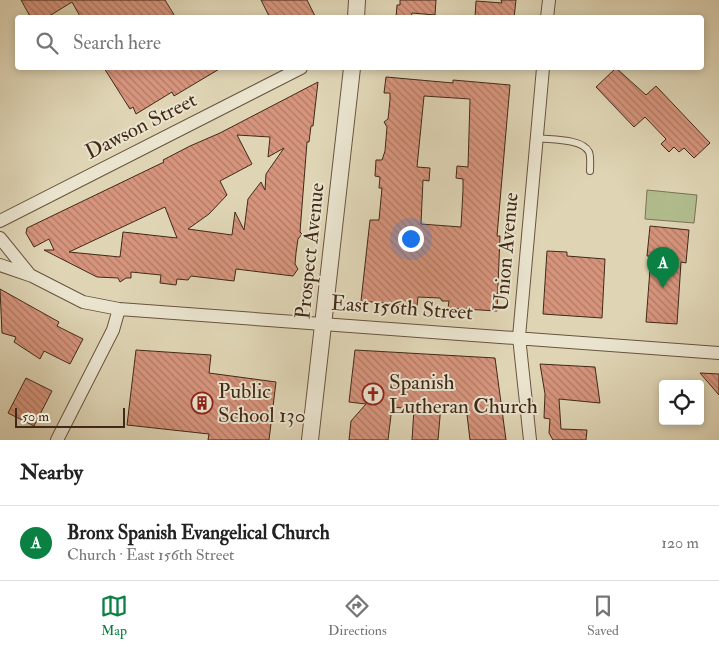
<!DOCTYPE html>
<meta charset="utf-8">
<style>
body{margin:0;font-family:"IM FELL Double Pica",serif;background:#f6f6f6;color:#222}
.controls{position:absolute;right:15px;bottom:15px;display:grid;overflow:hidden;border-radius:5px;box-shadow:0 2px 8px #0003}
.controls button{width:45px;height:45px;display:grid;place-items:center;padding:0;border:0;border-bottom:1px solid #e0e0e0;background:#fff;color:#222;font:25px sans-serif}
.scale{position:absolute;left:15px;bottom:12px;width:110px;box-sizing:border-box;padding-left:5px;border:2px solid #422917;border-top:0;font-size:14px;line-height:18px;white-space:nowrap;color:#422917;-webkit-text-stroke:4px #eae4cf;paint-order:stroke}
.you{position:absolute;left:410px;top:238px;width:18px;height:18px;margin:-12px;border:4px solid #fff;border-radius:50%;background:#1a73e8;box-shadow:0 0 0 8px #1a73e833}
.badge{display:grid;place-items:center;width:32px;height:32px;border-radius:50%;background:#0b8043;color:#fff;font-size:16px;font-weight:700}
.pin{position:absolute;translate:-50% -41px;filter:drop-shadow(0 1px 2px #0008)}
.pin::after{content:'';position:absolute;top:26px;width:18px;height:15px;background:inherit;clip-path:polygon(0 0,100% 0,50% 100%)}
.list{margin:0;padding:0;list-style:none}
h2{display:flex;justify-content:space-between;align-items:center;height:65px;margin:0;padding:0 20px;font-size:21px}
h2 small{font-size:16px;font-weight:400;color:#767676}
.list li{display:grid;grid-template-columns:32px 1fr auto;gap:15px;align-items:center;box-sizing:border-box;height:75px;padding:0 20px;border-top:1px solid #e0e0e0}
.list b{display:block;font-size:19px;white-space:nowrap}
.list p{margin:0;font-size:16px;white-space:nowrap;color:#767676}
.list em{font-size:16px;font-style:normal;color:#767676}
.icon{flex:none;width:28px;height:28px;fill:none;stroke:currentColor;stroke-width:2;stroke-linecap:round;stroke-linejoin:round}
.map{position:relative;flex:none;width:719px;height:440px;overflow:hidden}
.search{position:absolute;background:#fff;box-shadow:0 2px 8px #0003;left:15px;right:15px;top:15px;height:55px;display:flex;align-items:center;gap:12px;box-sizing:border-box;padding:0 18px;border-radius:5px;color:#767676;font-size:19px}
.sheet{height:140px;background:#fff}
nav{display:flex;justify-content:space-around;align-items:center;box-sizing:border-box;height:70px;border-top:1px solid #e0e0e0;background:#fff;font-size:14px;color:#767676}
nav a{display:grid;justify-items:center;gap:2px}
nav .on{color:#0b8043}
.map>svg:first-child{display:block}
</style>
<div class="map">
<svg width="719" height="440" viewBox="0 0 719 440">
<defs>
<pattern id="building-back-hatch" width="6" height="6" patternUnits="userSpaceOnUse" patternTransform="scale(1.25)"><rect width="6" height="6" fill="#d6947c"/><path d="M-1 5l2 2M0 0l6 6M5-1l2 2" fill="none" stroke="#af7965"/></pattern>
</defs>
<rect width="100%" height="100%" fill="#dfd5b5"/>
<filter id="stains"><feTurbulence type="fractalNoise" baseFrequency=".004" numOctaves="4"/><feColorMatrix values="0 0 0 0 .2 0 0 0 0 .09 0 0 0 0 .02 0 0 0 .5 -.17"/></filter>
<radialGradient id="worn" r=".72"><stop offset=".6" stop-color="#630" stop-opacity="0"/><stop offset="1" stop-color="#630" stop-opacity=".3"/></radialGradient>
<path fill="#b1bd8e" stroke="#7a7352" d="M647 190 697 195 694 223 645 219Z"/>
<path fill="url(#building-back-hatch)" stroke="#422917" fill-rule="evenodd" d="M21 0H165L176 18H81L72 2 46 18H31Z
M261 0H307L316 18H270Z
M400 0H436L435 15 412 13 411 18H396L397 5H400Z
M501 0H516L514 18H475L476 1 502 3Z
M104 68H221L174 96 172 92 136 114 133 107 130 109Z
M616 68 646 95 656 86 710 143 694 158 684 148 679 152 674 147 669 152 661 144 666 139 645 117 634 127 596 87Z
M386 77 453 83V80L510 85 497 236H500L497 311 448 308 449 301H442L440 298 418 297 417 306 361 301 370 220H379L382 188H379L380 177 375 176 376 160H382L385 151 387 127 384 122 388 119 390 100V93H384ZM424 96 470 99 468 167 457 166 456 178 463 179V190L461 227 421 224 423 180 429 181 430 168 417 167Z
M318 82 313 126H311L309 142H307L300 232 302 234 298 239 296 253 295 264 298 269 293 276 236 269 234 281 191 276 188 280 177 279 176 285 160 283 161 275 131 272V278H126L120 282 118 278 97 277 44 250H54L49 239 34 247 26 233 27 228 164 162 163 160 190 146 220 133ZM237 135 270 137 268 157 284 148 266 174 265 190 261 182 248 199 244 230 235 212 232 235 188 229 209 214 227 195 220 181 252 164ZM165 207 177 238 123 232 120 257 69 252Z
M650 226 689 230 686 263 681 262 677 324 646 322 651 256H647Z
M547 251 567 252V256L605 259 602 318 543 314Z
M0 289 59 322 57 326 83 339 70 364 44 351 40 359 14 342 16 337 2 333Z
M136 350 211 355 209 373 276 382 269 440H208L209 434 127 425Z
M355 350 495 358 506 440H470L466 406 441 405 438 440H412L414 409 392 407 388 440H349L351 421 366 404 349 402Z
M540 364 595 367 600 403 559 399 561 429 587 430 586 440H553L549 433 550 419 544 418 545 394Z
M700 373 719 374V395Z
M26 378 52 391 34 426 8 413Z"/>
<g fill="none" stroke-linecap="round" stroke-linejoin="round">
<g stroke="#69543e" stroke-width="8">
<path id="service" d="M537 138C550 140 582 138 589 152 591 157 590 165 590 171"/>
</g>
<g stroke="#69543e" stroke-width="14">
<path id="minor" d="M547 18 549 0
M0 221 301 68
M0 238 30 275
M0 265 32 276 83 302 119 309 719 353
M57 440 113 330 119 309
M530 440 519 337 543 68"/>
</g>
<g stroke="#69543e" stroke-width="18">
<path id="tertiary" d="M356 18 357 0
M310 440 352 68"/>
</g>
<use href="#service" stroke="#eae4cf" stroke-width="6"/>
<use href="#minor" stroke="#eae4cf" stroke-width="12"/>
<use href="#tertiary" stroke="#eae4cf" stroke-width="16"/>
</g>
<defs>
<g id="church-ring" transform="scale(1.125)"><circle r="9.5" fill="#eae4cf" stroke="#8f2418" stroke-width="1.5"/><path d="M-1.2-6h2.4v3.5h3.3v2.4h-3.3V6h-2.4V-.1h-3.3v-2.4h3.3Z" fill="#8f2418"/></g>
<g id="building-ring" transform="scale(1.125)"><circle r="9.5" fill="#eae4cf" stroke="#8f2418" stroke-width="1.5"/><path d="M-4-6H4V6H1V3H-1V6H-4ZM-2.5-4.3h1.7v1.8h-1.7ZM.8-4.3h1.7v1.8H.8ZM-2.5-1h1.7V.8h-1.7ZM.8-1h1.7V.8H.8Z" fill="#8f2418"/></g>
</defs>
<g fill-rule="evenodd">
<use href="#church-ring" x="373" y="394"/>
<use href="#building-ring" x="202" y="403"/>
</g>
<g text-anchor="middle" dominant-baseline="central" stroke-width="4" stroke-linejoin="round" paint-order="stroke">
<g font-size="21" fill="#422917" stroke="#eae4cf">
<text transform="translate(141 126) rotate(-27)">Dawson Street</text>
<text transform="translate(310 251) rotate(-84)">Prospect Avenue</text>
<text transform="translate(506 252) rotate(-85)">Union Avenue</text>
<text transform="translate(402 308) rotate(4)">East 156th Street</text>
</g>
<g font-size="21" fill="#422917" stroke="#eae4cf" text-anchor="start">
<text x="389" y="382">Spanish<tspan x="389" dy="24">Lutheran Church</tspan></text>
<text x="218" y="391">Public<tspan x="218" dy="24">School 130</tspan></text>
</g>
</g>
<rect width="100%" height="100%" filter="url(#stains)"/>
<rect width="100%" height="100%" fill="url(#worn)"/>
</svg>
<div class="controls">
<button><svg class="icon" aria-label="locate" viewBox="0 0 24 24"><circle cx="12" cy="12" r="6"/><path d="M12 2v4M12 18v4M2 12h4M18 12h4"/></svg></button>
</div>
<div class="scale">50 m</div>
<div class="you"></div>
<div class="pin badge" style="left:663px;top:288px">A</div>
<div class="search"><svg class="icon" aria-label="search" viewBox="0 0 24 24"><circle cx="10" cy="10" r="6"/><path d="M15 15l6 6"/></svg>Search here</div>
</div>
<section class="sheet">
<h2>Nearby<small></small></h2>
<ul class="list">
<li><span class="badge">A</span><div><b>Bronx Spanish Evangelical Church</b><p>Church · East 156th Street</p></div><em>120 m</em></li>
</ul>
</section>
<nav>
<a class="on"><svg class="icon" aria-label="map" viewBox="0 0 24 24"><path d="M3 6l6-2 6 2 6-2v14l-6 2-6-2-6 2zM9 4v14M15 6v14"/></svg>Map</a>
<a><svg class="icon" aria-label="directions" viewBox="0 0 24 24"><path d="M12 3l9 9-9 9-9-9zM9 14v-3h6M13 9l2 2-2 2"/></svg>Directions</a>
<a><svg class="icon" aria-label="saved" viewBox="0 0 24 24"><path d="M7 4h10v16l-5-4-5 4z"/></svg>Saved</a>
</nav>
